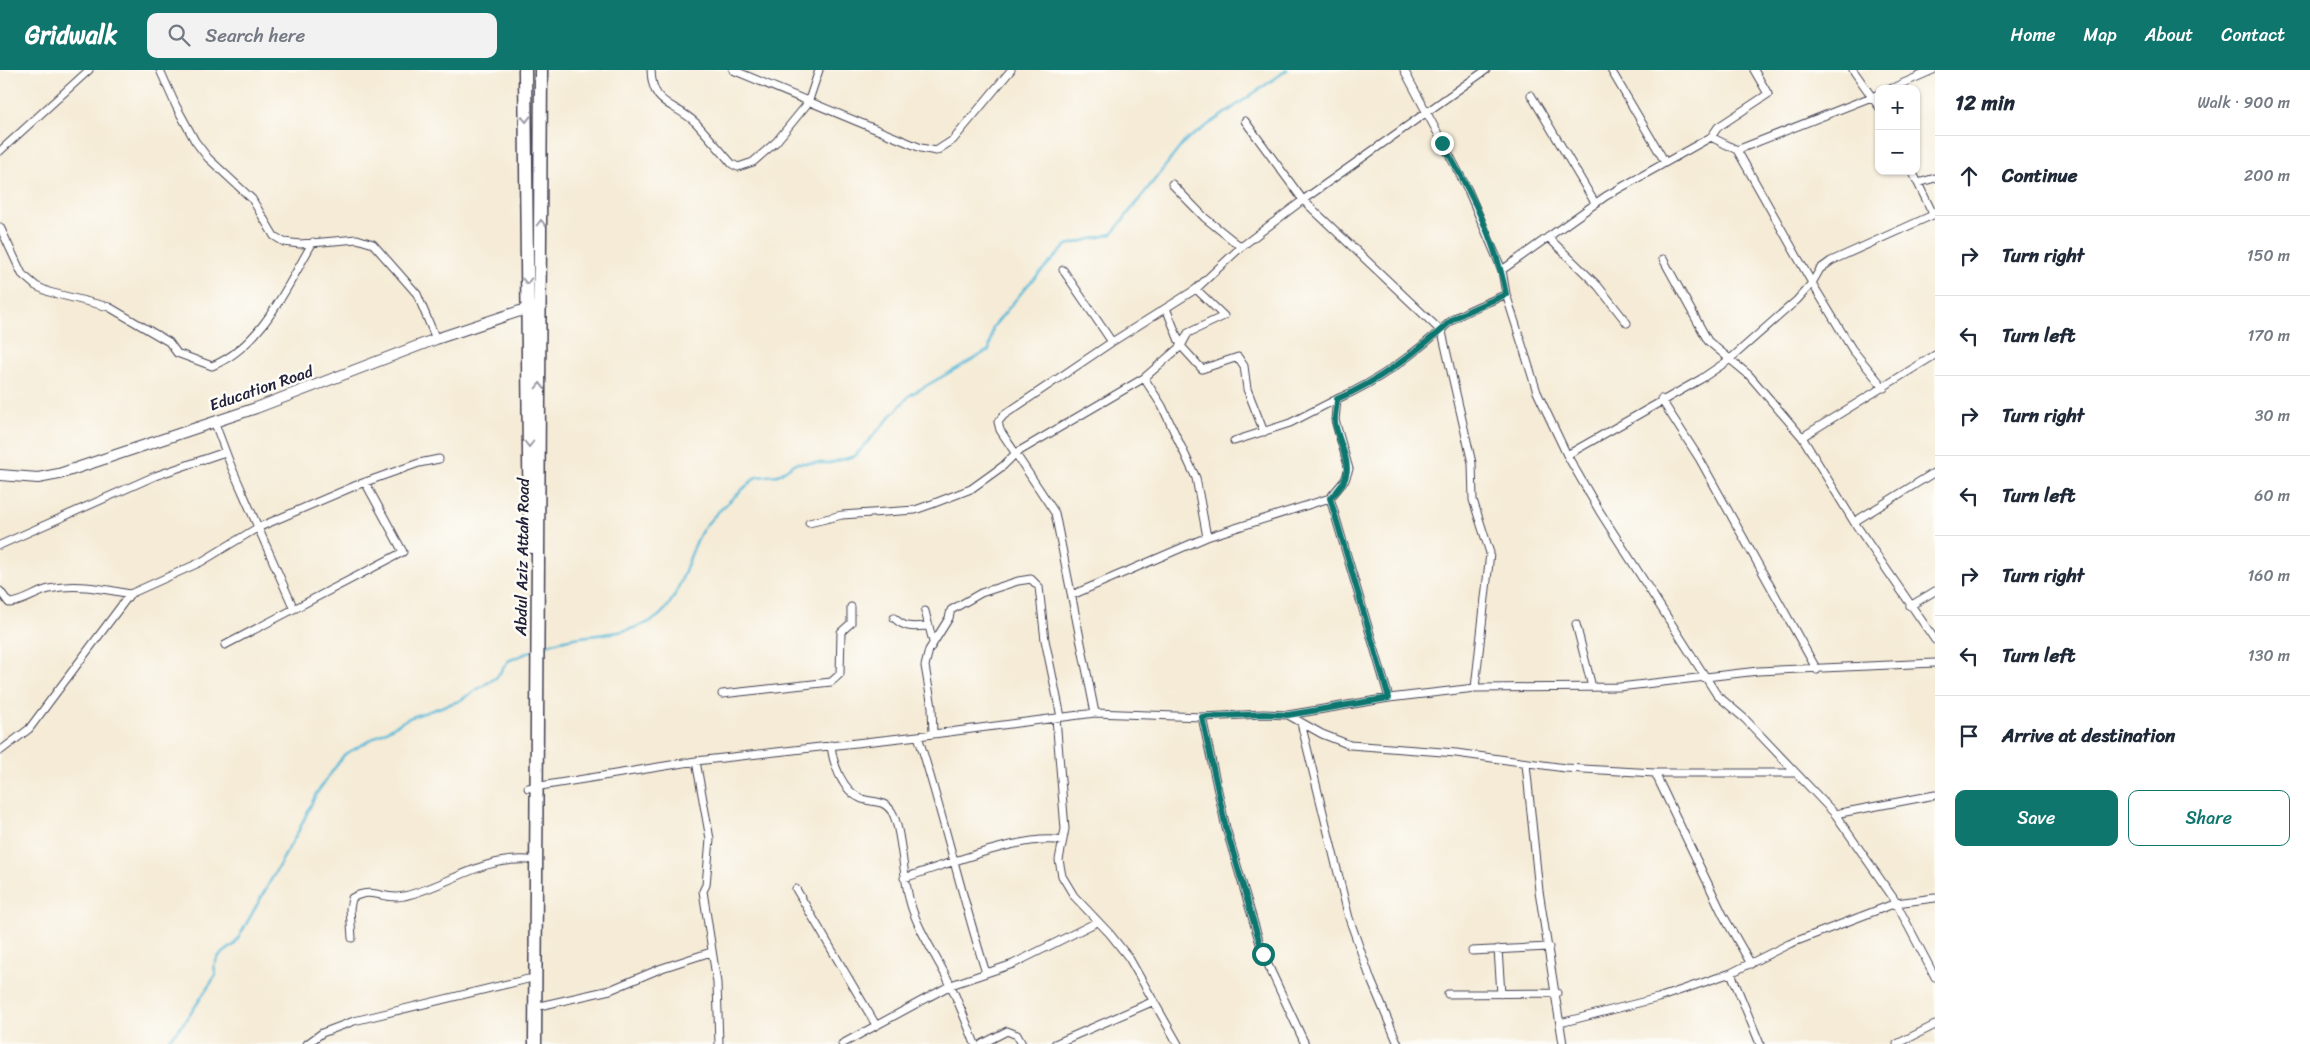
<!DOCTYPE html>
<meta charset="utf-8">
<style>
body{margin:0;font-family:Sriracha,sans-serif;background:#f2f2f3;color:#1f2937}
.controls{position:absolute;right:15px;top:15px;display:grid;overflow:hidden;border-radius:10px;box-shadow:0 1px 4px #0004}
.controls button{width:45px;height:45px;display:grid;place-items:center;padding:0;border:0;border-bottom:1px solid #e0e1e3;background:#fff;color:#1f2937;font:25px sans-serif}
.stop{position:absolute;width:15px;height:15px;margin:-11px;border:4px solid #0f766e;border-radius:50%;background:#fff}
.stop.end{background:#0f766e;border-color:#fff;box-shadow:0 1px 5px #0008}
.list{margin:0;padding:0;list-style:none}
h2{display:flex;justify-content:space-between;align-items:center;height:65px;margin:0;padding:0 20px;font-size:21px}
h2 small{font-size:16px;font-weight:400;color:#747a83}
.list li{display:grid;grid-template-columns:32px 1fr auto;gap:15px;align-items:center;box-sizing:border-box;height:80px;padding:0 20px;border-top:1px solid #e0e1e3}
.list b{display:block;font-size:19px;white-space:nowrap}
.list em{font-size:16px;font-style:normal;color:#747a83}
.actions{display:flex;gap:10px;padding:15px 20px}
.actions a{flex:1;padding:11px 0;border:1px solid #0f766e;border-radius:10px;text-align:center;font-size:18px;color:#0f766e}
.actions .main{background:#0f766e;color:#fff}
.icon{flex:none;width:28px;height:28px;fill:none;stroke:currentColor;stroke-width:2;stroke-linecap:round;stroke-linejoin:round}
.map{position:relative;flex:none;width:1935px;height:974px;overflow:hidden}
header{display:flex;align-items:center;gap:30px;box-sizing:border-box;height:70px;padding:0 25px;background:#0f766e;color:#fff}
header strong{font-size:24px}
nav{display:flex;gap:28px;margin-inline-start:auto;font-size:18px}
.search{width:350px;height:45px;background:#f2f2f3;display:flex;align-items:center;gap:12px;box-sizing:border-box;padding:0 18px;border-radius:10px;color:#747a83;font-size:19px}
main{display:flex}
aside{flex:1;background:#fff}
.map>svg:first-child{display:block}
</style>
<header>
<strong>Gridwalk</strong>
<div class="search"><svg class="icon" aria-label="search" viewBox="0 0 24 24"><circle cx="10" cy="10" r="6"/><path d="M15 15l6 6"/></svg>Search here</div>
<nav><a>Home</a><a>Map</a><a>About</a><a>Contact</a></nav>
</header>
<main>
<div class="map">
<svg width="1935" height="974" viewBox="0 0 1935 974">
<rect width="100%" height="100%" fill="#fdfcf7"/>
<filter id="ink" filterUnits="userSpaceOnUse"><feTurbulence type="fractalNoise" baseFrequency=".02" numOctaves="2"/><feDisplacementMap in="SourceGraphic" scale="10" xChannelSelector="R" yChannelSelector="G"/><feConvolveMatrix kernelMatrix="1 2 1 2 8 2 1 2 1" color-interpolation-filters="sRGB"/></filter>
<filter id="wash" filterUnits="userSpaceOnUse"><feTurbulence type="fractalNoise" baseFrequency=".0096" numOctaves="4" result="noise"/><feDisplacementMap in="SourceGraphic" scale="20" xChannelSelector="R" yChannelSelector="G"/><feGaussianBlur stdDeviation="1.12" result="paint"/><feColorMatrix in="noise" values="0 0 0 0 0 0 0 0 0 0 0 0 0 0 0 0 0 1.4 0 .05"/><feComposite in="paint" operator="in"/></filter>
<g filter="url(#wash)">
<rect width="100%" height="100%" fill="#f5ebd6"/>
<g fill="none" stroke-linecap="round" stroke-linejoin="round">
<path stroke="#5ab9d8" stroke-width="2.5" d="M542 577C577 562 619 569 653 550 680 535 686 487 702 461 711 445 742 421 756 407L778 405 796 393H830L855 386 910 325 989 280 993 257 1027 216 1067 175 1112 164 1185 71 1287 0
M165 974 187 949 216 905 214 896 218 887 235 874 299 760 316 724 344 685 409 648 459 631 497 607 508 591 532 581"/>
</g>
</g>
<g filter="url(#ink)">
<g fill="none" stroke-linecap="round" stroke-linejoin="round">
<g stroke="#424052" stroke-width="9">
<path id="street" d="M160 0 176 36 195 71 208 88 252 129 274 166 284 172 300 174 357 169 373 174 417 224 436 269
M651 0C652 37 674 32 696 53 708 66 720 80 732 94L738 97 753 92 776 72 808 33 819 0
M733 0 921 78 936 81 953 70 1011 0
M1404 0 1468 120 1502 200 1506 224 1537 322 1567 385 1600 442 1717 625 1745 649 1835 744 1894 829 1935 907
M1611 0 1665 92
M1853 0 1879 37
M1890 19 1933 0
M1531 25 1595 133
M1245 51 1303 130 1442 262 1472 393 1473 430 1490 483 1475 618
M1711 67 1718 57 1768 24 1754 0
M1737 80 1879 24
M0 81 89 0
M1912 101 1933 144
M1918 113 1935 108
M1172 114 1205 148 1241 177
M0 157 22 204 36 216 49 222 109 237 169 272 177 283 212 296C262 276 287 216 313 172
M1548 167 1598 216 1627 253
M1663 189 1708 271 1749 305 1802 367 1854 452 1935 570
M1063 200 1112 272
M1502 200 1606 126 1711 67 1737 80 1812 213 1852 279 1884 318
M1166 238 1181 276 1202 299 1238 287 1244 296 1247 319 1264 362
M1144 308 1162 336 1196 408 1207 467
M1661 329 1699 388 1817 600
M214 351 231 396 294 539
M1802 367 1935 285
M1234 371 1290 353 1337 329
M1567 385 1701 309 1729 290 1797 230 1812 213 1820 199 1831 191 1935 144
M1330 428 1389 628
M1854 452 1935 402
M809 453 842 445 915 440 932 434 971 419 1003 396 1016 383 1144 308 1181 276 1188 263 1224 246 1196 219
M0 475 155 406 225 382
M0 521 9 533C23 533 36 522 49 519 77 513 103 519 130 524
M1072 525 1207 467 1330 428 1345 410 1349 399 1335 350 1337 329C1380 311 1416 282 1451 251 1463 241 1491 232 1506 224
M1910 536 1935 521
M925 541 933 572
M894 548C906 559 913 557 929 556
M1576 554 1592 617
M225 575 403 482 365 412
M722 624 831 612 840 604 841 562 851 553V537
M1095 643 1055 443 1000 360 998 352 1004 345 1112 272 1196 219 1241 177 1303 130 1486 0
M1288 645 1322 664 1350 675 1456 683 1565 698 1655 703H1795
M1202 647 1226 758 1263 884 1305 974
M1056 648 1065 759 1059 790 1062 806 1074 826 1110 864 1129 888 1178 974
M1301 653 1349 848 1371 910 1398 974
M933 664 932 637 925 596 929 580 949 548 951 540 981 523 1018 511 1031 509 1039 517 1045 570 1061 647
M918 666C943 744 961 824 986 903
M831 675C833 694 842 721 862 729 873 733 884 729 892 742 902 759 903 808 910 832 918 861 937 887 950 914 959 933 967 954 975 974
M0 681 29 659 130 524 201 492 257 458 357 415 419 393 439 389
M696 691 710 769 706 815 703 821 717 913 719 974
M1526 694 1539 821 1563 974
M1655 703 1723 845 1751 894
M528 718 696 691 918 666 1095 643 1202 647 1263 644 1288 645 1389 628 1475 618 1619 617 1758 601 1935 593
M1835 744 1935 725
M904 808C943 796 1025 763 1062 771
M796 819 876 955
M352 868 350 839 352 828C373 816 384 831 404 826 449 816 479 787 528 790
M1498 879 1501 924
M1472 881 1549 877
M1731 903 1760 974
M1448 924 1557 923
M535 937 610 920 662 898 711 882
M1560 953 1658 928 1731 903 1789 874 1896 833 1935 828
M307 974 322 963 354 951 528 909
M842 974 951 915 1013 894 1097 852
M982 974 1007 961 1017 965 1022 974
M1055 974 1154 931
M1897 974 1935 955"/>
</g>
<g stroke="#424052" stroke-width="12">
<path id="secondary" d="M0 405 38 408 59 404 256 338 436 269 532 237"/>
</g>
<g stroke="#424052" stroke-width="15">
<path id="highway" d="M525 0 530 477
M535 974C534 649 542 325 541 0"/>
</g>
<use href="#street" stroke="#fff" stroke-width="7"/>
<use href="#secondary" stroke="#fff" stroke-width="10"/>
<use href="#highway" stroke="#fff" stroke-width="12"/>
</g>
<defs><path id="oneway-chevron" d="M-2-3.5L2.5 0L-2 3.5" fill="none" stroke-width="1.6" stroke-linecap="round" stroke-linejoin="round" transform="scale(1.25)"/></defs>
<g stroke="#9c9ca7">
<use href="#oneway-chevron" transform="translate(526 49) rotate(89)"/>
<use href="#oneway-chevron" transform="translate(541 153) rotate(-90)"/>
<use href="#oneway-chevron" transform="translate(527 211) rotate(89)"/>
<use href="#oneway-chevron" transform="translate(540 316) rotate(-89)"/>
<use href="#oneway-chevron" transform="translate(529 374) rotate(90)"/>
</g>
</g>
<g fill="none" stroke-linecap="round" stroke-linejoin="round" filter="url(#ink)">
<path stroke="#0f766e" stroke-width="6" d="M1263 884 1226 758 1202 647 1263 644 1288 645 1389 628 1330 428C1361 402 1341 384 1335 353 1334 345 1337 337 1337 329 1380 311 1416 282 1451 251 1463 241 1491 232 1506 224 1496 171 1470 119 1442 73"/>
</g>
<g text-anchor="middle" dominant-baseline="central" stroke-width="5" stroke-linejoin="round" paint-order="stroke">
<g font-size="16" fill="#22223b" stroke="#fdfcf7">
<text transform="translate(261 318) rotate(-19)">Education Road</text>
<text transform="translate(522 487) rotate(-89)">Abdul Aziz Attah Road</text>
</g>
</g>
</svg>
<div class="controls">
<button>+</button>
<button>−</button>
</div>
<div class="stop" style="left:1263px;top:884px"></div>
<div class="stop end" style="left:1442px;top:73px"></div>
</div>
<aside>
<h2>12 min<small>Walk · 900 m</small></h2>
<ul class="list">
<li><svg class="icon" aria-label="ahead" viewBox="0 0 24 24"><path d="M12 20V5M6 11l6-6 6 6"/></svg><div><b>Continue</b></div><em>200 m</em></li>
<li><svg class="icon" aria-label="right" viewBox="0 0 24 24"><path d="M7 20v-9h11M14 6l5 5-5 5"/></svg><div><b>Turn right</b></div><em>150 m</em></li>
<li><svg class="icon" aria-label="left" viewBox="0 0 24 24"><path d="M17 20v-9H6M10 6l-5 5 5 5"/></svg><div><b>Turn left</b></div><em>170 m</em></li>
<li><svg class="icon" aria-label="right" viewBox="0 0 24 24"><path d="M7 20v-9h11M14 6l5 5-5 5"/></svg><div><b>Turn right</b></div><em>30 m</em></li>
<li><svg class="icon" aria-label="left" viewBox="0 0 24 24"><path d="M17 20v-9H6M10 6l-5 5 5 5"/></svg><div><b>Turn left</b></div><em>60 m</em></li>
<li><svg class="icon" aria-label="right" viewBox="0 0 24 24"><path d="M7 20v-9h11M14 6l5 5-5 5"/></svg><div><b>Turn right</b></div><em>160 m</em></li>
<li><svg class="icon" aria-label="left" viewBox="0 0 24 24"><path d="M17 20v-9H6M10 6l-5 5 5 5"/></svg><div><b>Turn left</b></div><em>130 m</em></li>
<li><svg class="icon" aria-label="arrive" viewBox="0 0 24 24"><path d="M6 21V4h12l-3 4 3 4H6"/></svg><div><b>Arrive at destination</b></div></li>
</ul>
<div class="actions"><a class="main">Save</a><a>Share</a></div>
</aside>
</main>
